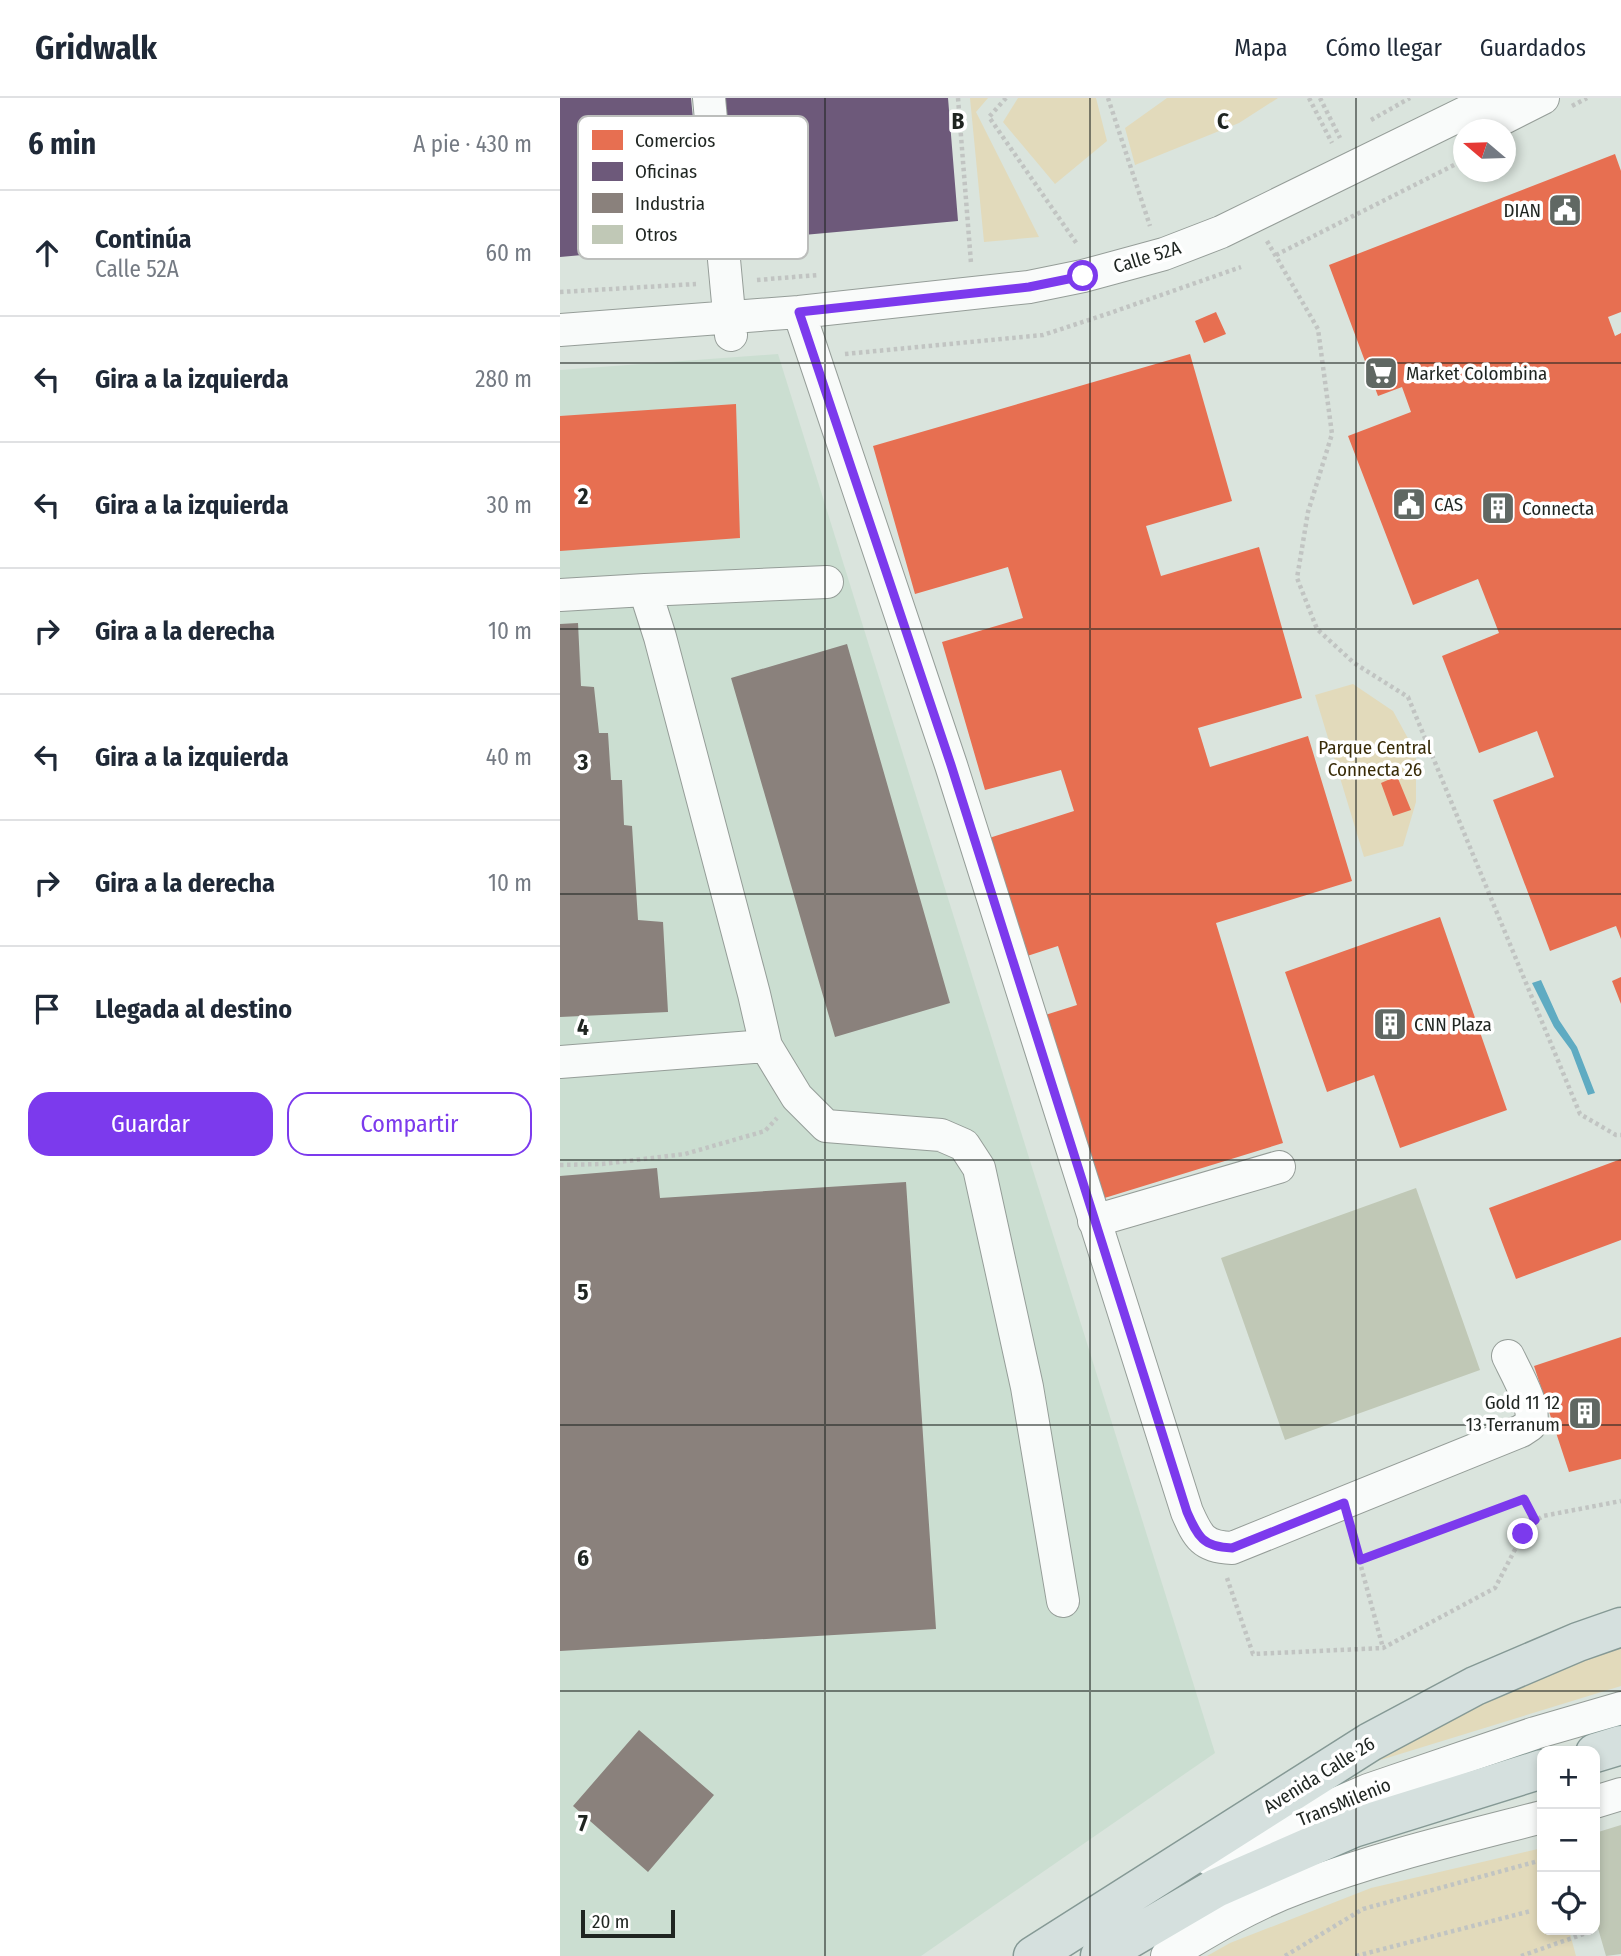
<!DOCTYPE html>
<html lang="es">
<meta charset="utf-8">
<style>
body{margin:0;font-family:"Fira Sans Condensed",sans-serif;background:#f6f6f7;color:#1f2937}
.controls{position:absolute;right:21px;bottom:21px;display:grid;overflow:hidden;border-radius:14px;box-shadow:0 4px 10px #0003}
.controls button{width:63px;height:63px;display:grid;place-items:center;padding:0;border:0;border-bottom:2px solid #e0e1e3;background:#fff;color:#1f2937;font:35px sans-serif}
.compass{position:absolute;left:893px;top:21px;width:63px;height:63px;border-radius:50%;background:#fff;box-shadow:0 4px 10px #0003;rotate:289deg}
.scale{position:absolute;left:21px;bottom:18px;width:94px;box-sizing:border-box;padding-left:7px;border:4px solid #1f2521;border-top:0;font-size:19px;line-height:24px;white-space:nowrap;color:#1f2521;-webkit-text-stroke:5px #fff;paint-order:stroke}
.stop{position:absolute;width:21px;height:21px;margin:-16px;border:5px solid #7c3aed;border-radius:50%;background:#fff}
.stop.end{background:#7c3aed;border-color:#fff;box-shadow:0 2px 7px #0008}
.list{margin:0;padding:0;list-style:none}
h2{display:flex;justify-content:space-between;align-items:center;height:91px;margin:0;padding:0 28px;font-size:30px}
h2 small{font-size:23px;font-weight:400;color:#747a83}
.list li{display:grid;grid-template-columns:46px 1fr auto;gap:21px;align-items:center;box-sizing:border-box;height:126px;padding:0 28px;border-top:2px solid #e0e1e3}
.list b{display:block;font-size:26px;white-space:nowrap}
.list p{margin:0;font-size:23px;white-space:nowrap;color:#747a83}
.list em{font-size:23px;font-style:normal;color:#747a83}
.actions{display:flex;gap:14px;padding:21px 28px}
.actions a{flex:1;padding:16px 0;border:2px solid #7c3aed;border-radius:21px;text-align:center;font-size:24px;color:#7c3aed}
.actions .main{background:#7c3aed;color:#fff}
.icon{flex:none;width:38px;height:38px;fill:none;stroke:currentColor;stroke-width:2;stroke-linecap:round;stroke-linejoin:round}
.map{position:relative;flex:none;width:1061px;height:1858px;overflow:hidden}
header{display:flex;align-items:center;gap:42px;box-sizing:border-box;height:98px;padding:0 35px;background:#fff;border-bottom:2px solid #e0e1e3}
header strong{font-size:33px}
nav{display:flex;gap:38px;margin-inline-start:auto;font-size:24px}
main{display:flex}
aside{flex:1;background:#fff}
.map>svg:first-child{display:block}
</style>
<header>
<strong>Gridwalk</strong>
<nav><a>Mapa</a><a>Cómo llegar</a><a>Guardados</a></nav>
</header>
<main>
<aside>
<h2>6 min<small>A pie · 430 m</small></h2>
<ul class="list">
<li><svg class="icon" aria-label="ahead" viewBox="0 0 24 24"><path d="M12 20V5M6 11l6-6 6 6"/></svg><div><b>Continúa</b><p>Calle 52A</p></div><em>60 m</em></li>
<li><svg class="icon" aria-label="left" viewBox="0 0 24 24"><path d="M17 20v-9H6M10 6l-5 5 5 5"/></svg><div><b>Gira a la izquierda</b></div><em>280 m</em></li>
<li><svg class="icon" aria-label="left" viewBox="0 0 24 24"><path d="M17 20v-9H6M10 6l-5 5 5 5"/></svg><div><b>Gira a la izquierda</b></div><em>30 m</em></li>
<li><svg class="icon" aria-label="right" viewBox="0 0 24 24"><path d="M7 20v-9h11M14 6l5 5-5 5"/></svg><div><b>Gira a la derecha</b></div><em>10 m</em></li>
<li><svg class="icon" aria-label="left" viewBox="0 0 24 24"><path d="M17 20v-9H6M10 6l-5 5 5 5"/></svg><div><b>Gira a la izquierda</b></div><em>40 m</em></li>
<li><svg class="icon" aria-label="right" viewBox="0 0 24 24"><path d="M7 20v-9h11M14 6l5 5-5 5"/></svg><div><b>Gira a la derecha</b></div><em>10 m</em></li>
<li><svg class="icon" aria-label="arrive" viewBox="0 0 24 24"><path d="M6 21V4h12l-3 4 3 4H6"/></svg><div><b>Llegada al destino</b></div></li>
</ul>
<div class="actions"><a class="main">Guardar</a><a>Compartir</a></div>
</aside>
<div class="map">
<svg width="1061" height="1858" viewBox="0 0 1061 1858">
<rect width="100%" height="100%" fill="#dae4dd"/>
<path fill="#cbded1" d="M218 256 655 1655 361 1858H0V272Z"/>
<path fill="#e2dabb" d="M410 0H428L416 14 479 139 424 144Z
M458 0H536L547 43 495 86 443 24Z
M607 0H718L679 25 575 67 565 30Z
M793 586 833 613 856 655V704L843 748 804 759 755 597Z
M1061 1545V1588L775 1676 930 1597Z
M982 1750V1832H1009L1016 1858H647L670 1845 811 1790Z"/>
<path fill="#5fabc2" d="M981 882 999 922 1017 949 1035 995 1028 997 1011 952 994 929 972 885Z"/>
<path fill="#e76f51" d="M1055 56 1061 73V214L1048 219 1055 238 1061 235V841L1056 828 990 853 933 702 994 679 977 633 919 655 882 558 939 535 918 481 853 507 788 338 851 314 842 289 818 298 769 167Z
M656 214 666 236 644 245 635 223Z
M630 256 672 403 586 428 601 478 699 449 742 600 638 630 650 669 748 638 792 783 656 825 723 1045 538 1102 482 918 517 907 498 848 461 860 426 741 514 713 501 672 425 692 382 544 463 520 448 469 355 496 313 348Z
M176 306 180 440 0 453V318Z
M837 678 851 712 833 718 821 685Z
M880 819 947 1012 840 1050 814 977 767 994 725 874Z
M1061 879V906L1052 883Z
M1061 1061V1142L956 1181 929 1110Z
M1061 1239V1361L1009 1374 974 1268Z"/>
<path fill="#6d597a" d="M0 0H131L145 146 0 159Z
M165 0H388L398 123 177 143Z"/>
<path fill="#8a817c" d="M18 525 21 588 34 589 39 635H48L51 682H62L64 727 72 728 78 822 103 824 108 914 0 919V526Z
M287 546 390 905 275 939 171 580Z
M97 1070 100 1100 346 1084 376 1531 0 1553V1078Z
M79 1632 154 1697 88 1774 13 1708Z"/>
<path fill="#c0c8b6" d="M856 1090 920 1272 725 1342 661 1160Z
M1061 1727V1856L1046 1858 1035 1820V1735Z"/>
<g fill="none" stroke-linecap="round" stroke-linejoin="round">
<g stroke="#959d98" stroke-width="34">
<path id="minor" d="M149 0 171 237
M920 32 983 0
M239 214 391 667 627 1414C638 1439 643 1449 672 1450L961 1333C961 1333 970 1327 970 1327 979 1314 954 1271 948 1258
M0 232 239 214 469 189 523 178 604 156 661 134 935 0
M85 492 267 484
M0 497 85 492 100 539 194 896 206 948 0 964
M206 948 237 999 266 1028 381 1037 404 1047 419 1070 467 1289 503 1503
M534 1123 719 1069
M1035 1704 1061 1696
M649 1761 808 1692 975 1635 1061 1610
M607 1858C650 1832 693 1806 740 1789 819 1759 901 1740 982 1719"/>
</g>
<g stroke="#859995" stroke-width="41">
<path id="major" d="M1035 1655 1061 1647
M473 1858 810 1644 915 1588 1018 1544 1061 1529
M540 1858 656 1790 793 1730 982 1671"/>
</g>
<path stroke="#c1c4c2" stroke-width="4.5" stroke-dasharray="3.5 3.5" stroke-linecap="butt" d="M398 0 411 165
M446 0 429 19 517 146
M548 0 590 128
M749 0 772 45
M760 0 780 40
M1012 8 1027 0
M811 22 850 0
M707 143 758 231 772 336 748 414 737 480 757 531 794 565 848 599 1020 1016 1056 1037H1061
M716 157 904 62
M197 182 258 177
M0 194 136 186
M285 256 483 237 550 215 681 169
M0 1067 42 1066 125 1056 205 1033 217 1020
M792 1435 823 1550
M800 1462 964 1401 975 1422
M667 1480 693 1556 823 1550 935 1490 963 1436 969 1427 983 1418 1061 1403
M725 1858 803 1811 982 1762
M796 1858 971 1813
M961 1858 1035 1832"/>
<use href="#minor" stroke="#f9fbfa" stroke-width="32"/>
<use href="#major" stroke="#d5e0de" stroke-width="38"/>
</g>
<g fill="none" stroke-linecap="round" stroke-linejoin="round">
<path stroke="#7c3aed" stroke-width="9" d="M523 178 469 189 239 214 391 667 627 1414C638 1439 643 1449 672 1450L784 1405 800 1462 964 1401 975 1422 968 1427 963 1436"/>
</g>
<path fill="none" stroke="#1f2521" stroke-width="2" stroke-opacity="0.55" d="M265 0V1858M530 0V1858M796 0V1858M0 265H1061M0 531H1061M0 796H1061M0 1062H1061M0 1327H1061M0 1593H1061"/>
<defs>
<g id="civic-square" transform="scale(1.75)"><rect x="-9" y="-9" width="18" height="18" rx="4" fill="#606863" stroke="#fff"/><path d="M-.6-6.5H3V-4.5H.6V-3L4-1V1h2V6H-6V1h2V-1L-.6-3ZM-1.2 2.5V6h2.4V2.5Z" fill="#fff"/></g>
<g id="supermarket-square" transform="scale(1.75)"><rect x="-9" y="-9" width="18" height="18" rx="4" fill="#606863" stroke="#fff"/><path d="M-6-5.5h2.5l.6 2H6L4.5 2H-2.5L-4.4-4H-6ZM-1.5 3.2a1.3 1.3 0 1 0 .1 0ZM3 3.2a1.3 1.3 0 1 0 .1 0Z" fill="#fff"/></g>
<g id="building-square" transform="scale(1.75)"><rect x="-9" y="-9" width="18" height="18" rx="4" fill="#606863" stroke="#fff"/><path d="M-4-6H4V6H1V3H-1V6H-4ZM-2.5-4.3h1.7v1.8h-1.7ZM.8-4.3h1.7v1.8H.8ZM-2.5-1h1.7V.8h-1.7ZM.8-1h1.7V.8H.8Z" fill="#fff"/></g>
</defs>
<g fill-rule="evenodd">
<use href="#civic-square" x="1005" y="112"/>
<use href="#supermarket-square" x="821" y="275"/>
<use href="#civic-square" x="849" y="406"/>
<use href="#building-square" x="938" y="410"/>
<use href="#building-square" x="830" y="926"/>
<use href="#building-square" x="1025" y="1315"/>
</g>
<g text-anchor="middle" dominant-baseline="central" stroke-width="7" stroke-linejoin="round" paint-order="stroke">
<g font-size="19" fill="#1f2521" stroke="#fff" text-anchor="start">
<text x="981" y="112" text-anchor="end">DIAN</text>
<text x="846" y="275">Market Colombina</text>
<text x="874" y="406">CAS</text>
<text x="962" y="410">Connecta</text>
<text x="854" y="926">CNN Plaza</text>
<text x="1000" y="1304" text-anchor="end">Gold 11 12<tspan x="1000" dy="22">13 Terranum</tspan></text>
</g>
<g font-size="19" fill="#1f2521" stroke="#fff">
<text transform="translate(587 159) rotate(-17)">Calle 52A</text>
<text transform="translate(759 1677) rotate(-32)">Avenida Calle 26</text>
<text transform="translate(784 1704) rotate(-22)">TransMilenio</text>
</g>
<g font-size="19" fill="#392c08" stroke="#fff">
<text x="815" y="649">Parque Central<tspan x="815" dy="22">Connecta 26</tspan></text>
</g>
</g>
<rect x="18" y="18" width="230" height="143" rx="10" fill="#fff" stroke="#bcbebc" stroke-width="2"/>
<rect x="32" y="32" width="31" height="20" fill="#e76f51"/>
<rect x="32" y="64" width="31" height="19" fill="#6d597a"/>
<rect x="32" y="95" width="31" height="20" fill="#8a817c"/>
<rect x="32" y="127" width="31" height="19" fill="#c0c8b6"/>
<g font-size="19" fill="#1f2521">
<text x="75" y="49">Comercios</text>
<text x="75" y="80">Oficinas</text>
<text x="75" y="112">Industria</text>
<text x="75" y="143">Otros</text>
</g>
<g font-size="23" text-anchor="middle" font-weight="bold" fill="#1f2521" stroke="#fff" stroke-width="7" stroke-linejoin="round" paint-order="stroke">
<text x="398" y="31">B</text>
<text x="663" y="31">C</text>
<text x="23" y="406">2</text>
<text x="23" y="672">3</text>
<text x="23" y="937">4</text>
<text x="23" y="1202">5</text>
<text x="23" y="1468">6</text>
<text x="23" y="1733">7</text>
</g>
</svg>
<div class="controls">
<button>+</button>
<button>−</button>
<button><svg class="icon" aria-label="locate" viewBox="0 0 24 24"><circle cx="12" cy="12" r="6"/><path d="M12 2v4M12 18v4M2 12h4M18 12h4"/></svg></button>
</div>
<svg class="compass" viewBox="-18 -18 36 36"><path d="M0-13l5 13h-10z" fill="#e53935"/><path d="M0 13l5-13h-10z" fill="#747a83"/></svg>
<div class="scale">20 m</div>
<div class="stop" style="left:523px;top:178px"></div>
<div class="stop end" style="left:963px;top:1436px"></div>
</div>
</main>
